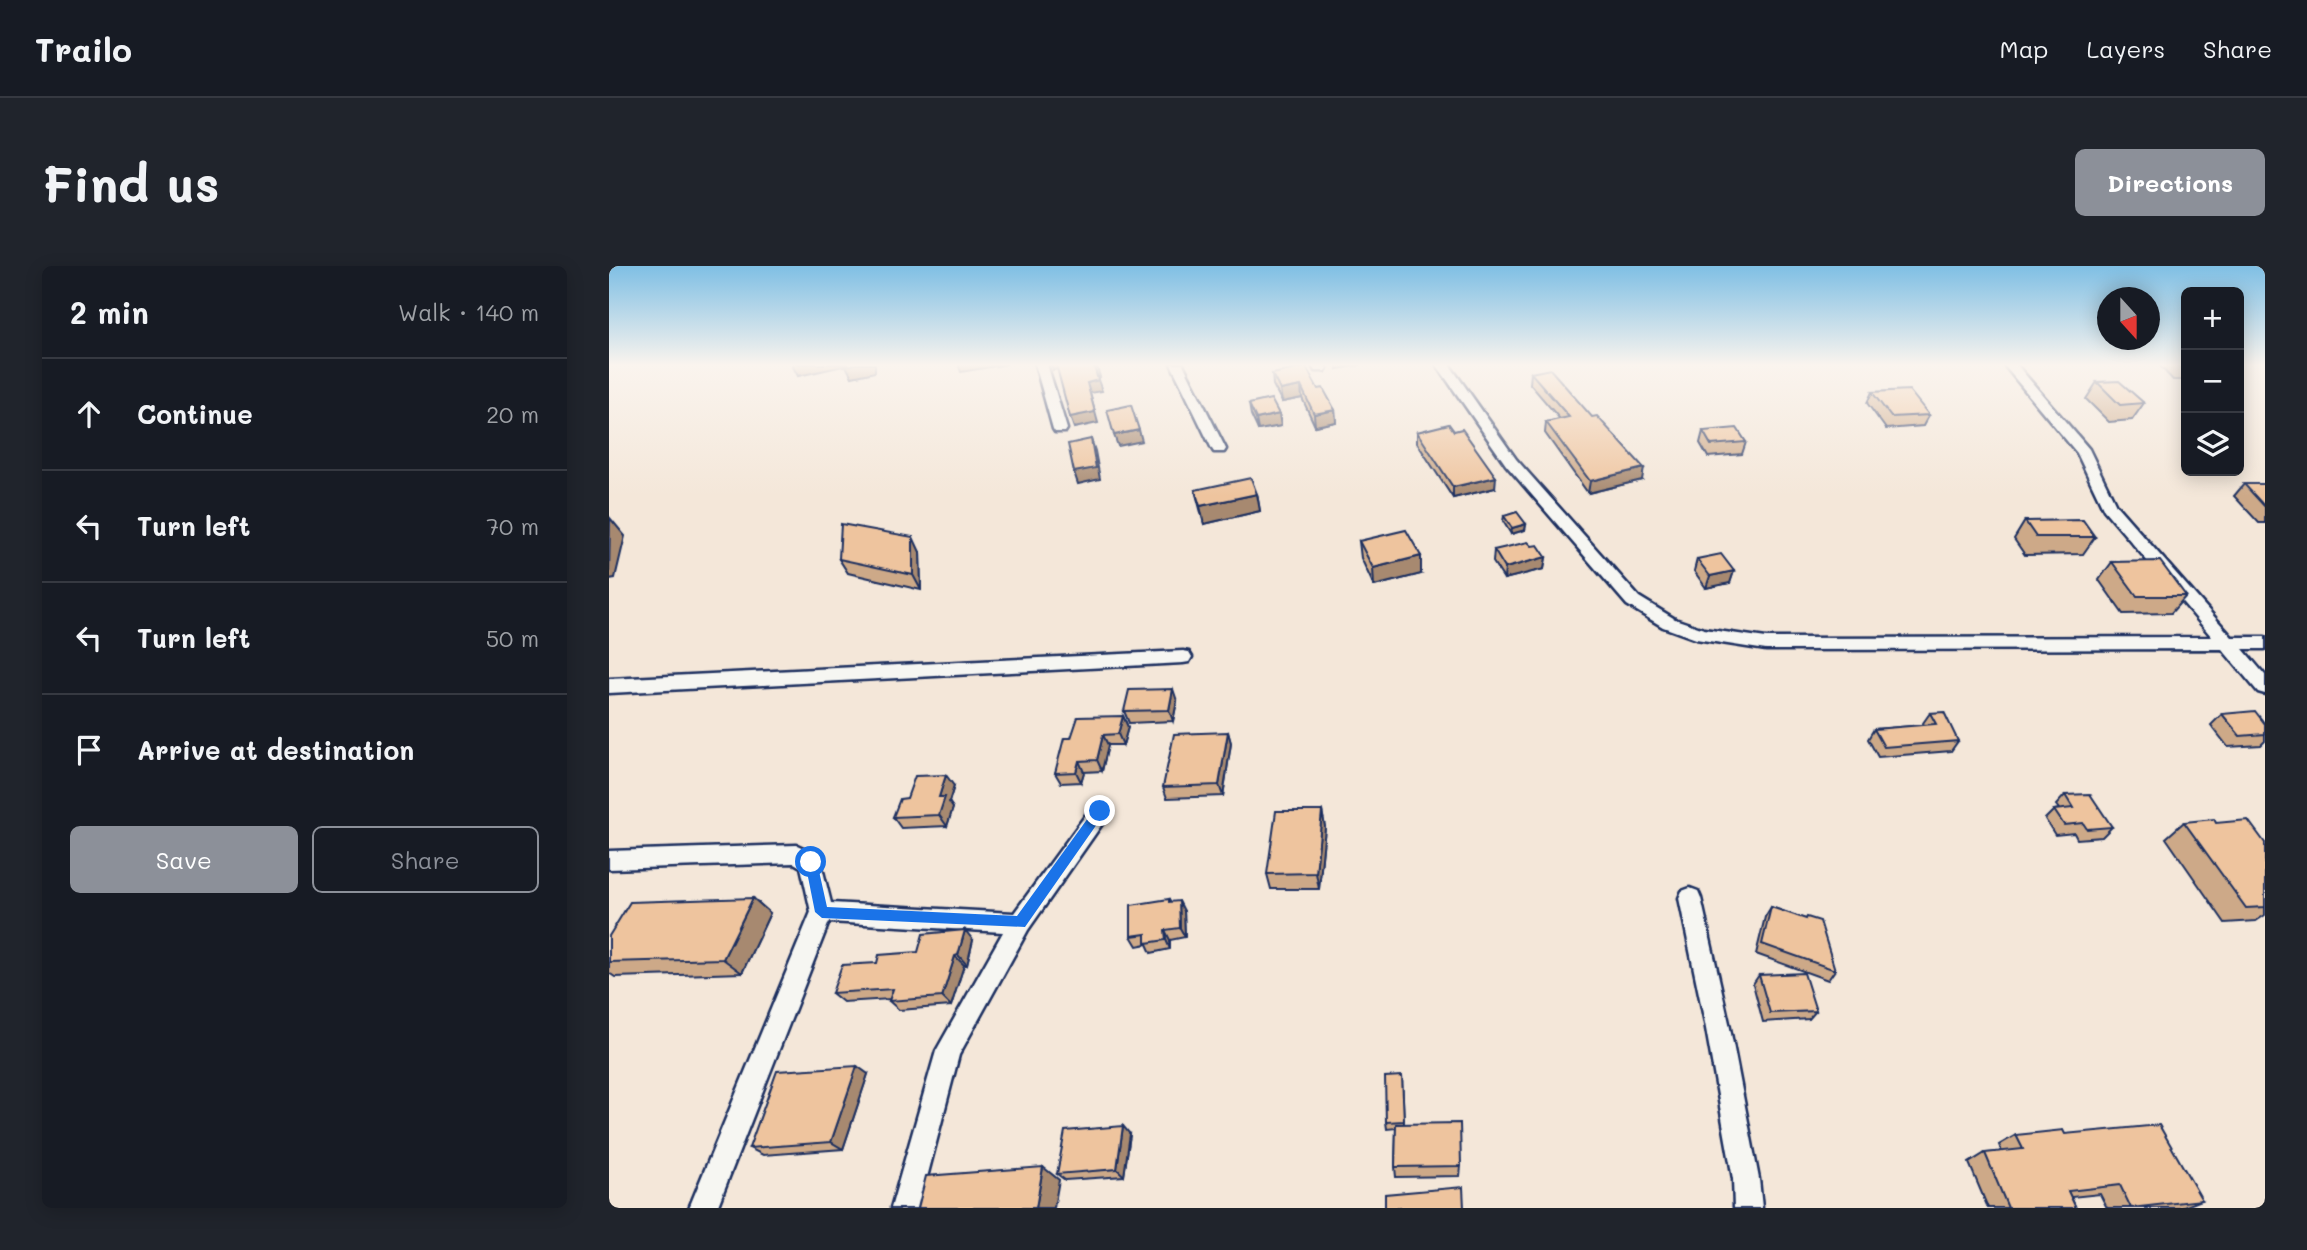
<!DOCTYPE html>
<meta charset="utf-8">
<style>
body{margin:0;font-family:Mali,sans-serif;background:#20242c;color:#f1f3f6}
.controls{position:absolute;right:21px;top:21px;display:grid;overflow:hidden;border-radius:10px;box-shadow:0 4px 18px #0003}
.controls button{width:63px;height:63px;display:grid;place-items:center;padding:0;border:0;border-bottom:2px solid #363941;background:#171b24;color:#f1f3f6;font:35px sans-serif}
.compass{position:absolute;left:1488px;top:21px;width:63px;height:63px;border-radius:50%;background:#171b24;box-shadow:0 4px 18px #0003;rotate:159deg}
.stop{position:absolute;width:21px;height:21px;margin:-16px;border:5px solid #1a73e8;border-radius:50%;background:#fff}
.stop.end{background:#1a73e8;border-color:#fff;box-shadow:0 2px 7px #0008}
.list{margin:0;padding:0;list-style:none}
h2{display:flex;justify-content:space-between;align-items:center;height:91px;margin:0;padding:0 28px;font-size:30px}
h2 small{font-size:23px;font-weight:400;color:#9ea1a6}
.list li{display:grid;grid-template-columns:46px 1fr auto;gap:21px;align-items:center;box-sizing:border-box;height:112px;padding:0 28px;border-top:2px solid #363941}
.list b{display:block;font-size:26px;white-space:nowrap}
.list em{font-size:23px;font-style:normal;color:#9ea1a6}
.actions{display:flex;gap:14px;padding:21px 28px}
.actions a{flex:1;padding:16px 0;border:2px solid #8c9099;border-radius:10px;text-align:center;font-size:24px;color:#8c9099}
.actions .main{background:#8c9099;color:#fff}
.icon{flex:none;width:38px;height:38px;fill:none;stroke:currentColor;stroke-width:2;stroke-linecap:round;stroke-linejoin:round}
.map{position:relative;flex:none;width:1656px;height:942px;overflow:hidden;border-radius:10px}
header{display:flex;align-items:center;gap:42px;box-sizing:border-box;height:98px;padding:0 35px;background:#171b24;border-bottom:2px solid #363941}
header strong{font-size:33px}
nav{display:flex;gap:38px;margin-inline-start:auto;font-size:24px}
.intro{display:flex;align-items:center;justify-content:space-between;box-sizing:border-box;height:168px;padding:0 42px}
h1{margin:0;font-size:49px}
.button{padding:18px 32px;border-radius:10px;background:#8c9099;color:#fff;font-size:24px;font-weight:700}
main{display:flex;gap:42px;padding:0 42px}
aside{flex:1;background:#171b24;border-radius:10px;box-shadow:0 4px 18px #0003}
.map>svg:first-child{display:block}
</style>
<header>
<strong>Trailo</strong>
<nav><a>Map</a><a>Layers</a><a>Share</a></nav>
</header>
<div class="intro"><h1>Find us</h1><a class="button">Directions</a></div>
<main>
<aside>
<h2>2 min<small>Walk · 140 m</small></h2>
<ul class="list">
<li><svg class="icon" aria-label="ahead" viewBox="0 0 24 24"><path d="M12 20V5M6 11l6-6 6 6"/></svg><div><b>Continue</b></div><em>20 m</em></li>
<li><svg class="icon" aria-label="left" viewBox="0 0 24 24"><path d="M17 20v-9H6M10 6l-5 5 5 5"/></svg><div><b>Turn left</b></div><em>70 m</em></li>
<li><svg class="icon" aria-label="left" viewBox="0 0 24 24"><path d="M17 20v-9H6M10 6l-5 5 5 5"/></svg><div><b>Turn left</b></div><em>50 m</em></li>
<li><svg class="icon" aria-label="arrive" viewBox="0 0 24 24"><path d="M6 21V4h12l-3 4 3 4H6"/></svg><div><b>Arrive at destination</b></div></li>
</ul>
<div class="actions"><a class="main">Save</a><a>Share</a></div>
</aside>
<div class="map">
<svg width="1656" height="942" viewBox="0 0 1656 942">
<rect width="100%" height="100%" fill="#f4e7d9"/>
<filter id="ink" filterUnits="userSpaceOnUse"><feTurbulence type="fractalNoise" baseFrequency=".0143" numOctaves="2"/><feDisplacementMap in="SourceGraphic" scale="14" xChannelSelector="R" yChannelSelector="G"/><feConvolveMatrix kernelMatrix="1 2 1 2 8 2 1 2 1" color-interpolation-filters="sRGB"/></filter>
<g filter="url(#ink)">
<g fill="none" stroke-linecap="round" stroke-linejoin="round">
<g stroke="#1b2f5e" stroke-width="5">
<path id="street" d="M426 98H438L458 163 456 166H446L444 163Z
M562 98H574L617 183 615 186H605L603 183Z
M702 98H715L718 102 716 105H706Z
M827 98H840L907 193 1030 331 1066 353 1095 363 1157 372 1603 371 1495 244 1468 187 1394 98H1407L1480 183 1507 239 1623 371H1656V383H1634L1656 409V428L1649 426 1613 383 1157 384 1087 373 1054 361 1018 339 897 199Z
M574 385 580 386 583 391 580 396 574 397 0 427V413Z
M491 537 498 539 501 545 498 551 419 664 350 789 310 942H282L327 785 394 666 220 656 108 942H80L202 646 192 601 185 597 0 603V585L188 579 210 589 222 637 405 647 484 539Z
M1081 622 1089 625 1092 632 1120 757 1150 913 1153 942H1125L1124 913 1096 757 1070 632 1073 625Z"/>
</g>
<use href="#street" fill="#f6f6f2" fill-rule="evenodd"/>
</g>
<path fill="#cda988" stroke="#1b2f5e" stroke-width="2" d="M1549 98H1577V114H1564Z
M922 107 1033 214 979 227 936 167 937 156 951 153 921 118Z
M663 108 709 123 726 144 727 156 706 160 693 132 673 136 664 119Z
M1488 116 1535 137 1523 154 1500 156 1477 133Z
M1263 126 1320 149 1314 160 1277 163 1258 137Z
M640 138 670 148 672 160 649 164 642 149Z
M1094 165 1137 176 1133 188 1099 191 1091 177Z
M808 166 886 222 844 232 808 177Z
M1635 218H1656V257H1650L1625 230Z
M586 224 648 228 651 245 595 258Z
M895 250 917 258 916 264 902 268 894 255Z
M1416 255 1486 271 1474 288 1416 289 1405 273Z
M750 275 812 308 765 320 752 292Z
M885 284 937 291 935 303 895 313 884 296Z
M311 286 312 324 239 307 230 293Z
M1088 293 1125 305 1121 317 1097 322 1085 305Z
M1503 296 1577 330 1562 347 1514 348 1490 314Z
M568 435 564 455 520 457 515 445Z
M1321 447 1349 475 1342 485 1269 491 1259 473 1265 463 1315 459 1314 457Z
M1613 448 1656 458V475L1652 479 1619 481 1602 459Z
M514 450 519 461 514 479H499L493 505 475 506 472 516 452 517 446 507 462 472Z
M619 466 622 477 614 530 558 532 554 521Z
M345 520 340 536 344 542 338 560 292 562 284 551 298 532Z
M1456 529 1503 561 1493 571 1468 573 1465 567 1446 569 1436 553 1445 544 1450 543 1447 539Z
M713 545 716 561 710 623H662L658 608Z
M1575 556 1607 557 1656 577V649L1647 655 1616 657 1557 572Z
M144 632 161 647 133 707 6 711 0 707V696Z
M560 633 562 636 575 645 576 671 561 674V683L542 687 538 678 528 680 522 670Z
M1162 641 1196 653 1226 704 1219 714 1147 688 1156 651Z
M364 674 358 699H355L342 740 290 744 280 735 281 733 234 736 223 727 268 697Z
M1150 709 1207 745 1200 753 1154 756 1144 718Z
M259 808 234 883 154 889 140 882Z
M793 810 795 858 852 900 851 910 787 911 786 901 787 862 778 863 777 856Z
M521 868 515 910 456 914 448 908Z
M1456 868 1593 934 1572 942H1498L1491 928 1462 931 1467 942H1379L1360 897 1376 887 1393 886 1390 879 1407 869Z"/>
<path fill="#a7896f" stroke="#1b2f5e" stroke-width="2" d="M187 98H238L239 99 189 110 183 99Z
M247 98H266V106L243 111 237 100Z
M349 98H399L352 106Z
M442 98H447L449 103 444 104Z
M728 98H752V99L728 103Z
M485 101H488L491 111 489 112Z
M489 114 493 125 481 127 489 157 465 162 461 151 478 117Z
M692 120 693 132 673 136 671 124Z
M726 144 727 156 706 160 705 148Z
M670 148 672 160 649 164 647 153Z
M530 164 533 175 509 180 505 169Z
M482 173 486 185 491 213 469 218 465 206Z
M1035 202 1033 214 979 227 981 215Z
M887 211 886 222 844 232V221Z
M648 228 651 245 595 258 591 240Z
M1 252 16 270 6 312 0 313Z
M917 258 916 264 902 268 903 262Z
M304 271 311 286 312 324 304 309Z
M812 290V308L765 320 764 302Z
M937 291 935 303 895 313 896 302Z
M1125 305 1121 317 1097 322 1101 310Z
M564 423 568 435 564 455 560 444Z
M514 450 519 461 514 479 509 468Z
M619 466 622 477 614 530 610 519Z
M494 469 499 479 493 505 488 494Z
M470 495 475 506 472 516 467 506Z
M337 509 345 520 340 536 344 542 338 560 330 549V531Z
M713 545 716 561 710 623 707 607Z
M144 632 161 647 133 707 114 693Z
M570 635 575 645 576 671 571 662Z
M356 664 364 674 358 699 349 689Z
M556 664 561 674V683L557 674Z
M346 690 355 699 342 740 333 731Z
M248 800 259 808 234 883 222 876Z
M514 860 521 868 515 910 508 903Z
M434 901 450 914 445 942H427Z"/>
<path fill="#eec49e" stroke="#1b2f5e" stroke-width="2" d="M447 98H487L488 101H485L489 114 478 117 486 146 461 151Z
M1567 98H1577V103H1572Z
M697 101 709 123 714 122 726 144 705 148 692 120 671 124 663 108Z
M941 103 983 151 988 150 1035 202 981 215 937 156 960 151 922 107Z
M1510 115 1535 137 1511 139 1488 116Z
M1300 124 1320 149 1282 151 1263 126Z
M662 133 670 148 647 153 640 138Z
M522 139 530 164 505 169 498 144Z
M840 158 845 165 853 163 887 211 844 221 808 166Z
M1128 162 1137 176 1102 179 1094 165Z
M482 173 487 202 465 206 459 178Z
M642 212 648 228 591 240 586 224Z
M1635 218H1656V241Z
M908 246 917 258 903 262 895 250Z
M1474 254 1486 271H1427L1416 255Z
M232 258 304 271V309L230 293Z
M797 264 812 290 764 302 750 275Z
M919 276 923 280 929 279 937 291 896 302 885 284Z
M1112 288 1125 305 1101 310 1088 293Z
M1551 295 1577 330H1528L1503 296Z
M564 423 560 444 515 445 520 424Z
M1646 445 1656 458V468L1631 470 1613 448Z
M1335 446 1349 475 1275 481 1265 463 1327 458 1321 447Z
M514 450 509 468 494 469 488 494 470 495 467 506 446 507 455 472H462L469 451Z
M619 466 610 519 554 521 565 468Z
M337 509 330 531H336L330 549 284 551 291 533 298 532 306 510Z
M1481 528 1503 561 1478 563 1474 557 1455 559 1445 544 1464 542 1456 529Z
M667 545H713L707 607 658 608Z
M1605 553 1607 557 1639 554 1656 577V641L1637 642 1575 556Z
M144 632 114 693 0 696V670L21 636Z
M560 633V636L570 635 571 662 556 664 557 674 537 677V668L522 670V639Z
M1162 641 1197 653 1198 651 1211 655 1226 704 1153 678Z
M356 664 349 689 346 690 333 731 280 735 284 723 223 727 233 699 268 697 270 689 309 686 314 668Z
M1195 707 1207 745 1161 747 1150 709Z
M248 800 222 876 140 882 168 805Z
M793 810 795 855 777 856 776 811Z
M851 857 852 900 786 901 787 858Z
M1550 859 1593 934 1522 942 1511 919 1459 925 1467 942H1399L1376 887 1414 883 1407 869 1454 864 1456 868Z
M514 860 508 903 448 908 456 865Z
M434 901 427 942H309L317 910Z
M854 921 855 942H776V928Z"/>
</g>
<linearGradient id="sky" x2="0" y2="1"><stop stop-color="#7fbfe4"/><stop offset="0.43" stop-color="#faf4ee"/><stop offset="1" stop-color="#faf4ee" stop-opacity="0"/></linearGradient>
<rect width="1656" height="230" fill="url(#sky)"/>
<path fill="#1a73e8" d="M491 540 497 545 495 548 416 661 213 652 206 646 196 596 202 590 208 596 218 641 408 650 487 541Z"/>
</svg>
<div class="controls">
<button>+</button>
<button>−</button>
<button><svg class="icon" aria-label="layers" viewBox="0 0 24 24"><path d="M12 4l9 5-9 5-9-5zM3 14l9 5 9-5"/></svg></button>
</div>
<svg class="compass" viewBox="-18 -18 36 36"><path d="M0-13l5 13h-10z" fill="#e53935"/><path d="M0 13l5-13h-10z" fill="#9ea1a6"/></svg>
<div class="stop" style="left:202px;top:596px"></div>
<div class="stop end" style="left:491px;top:545px"></div>
</div>
</main>
